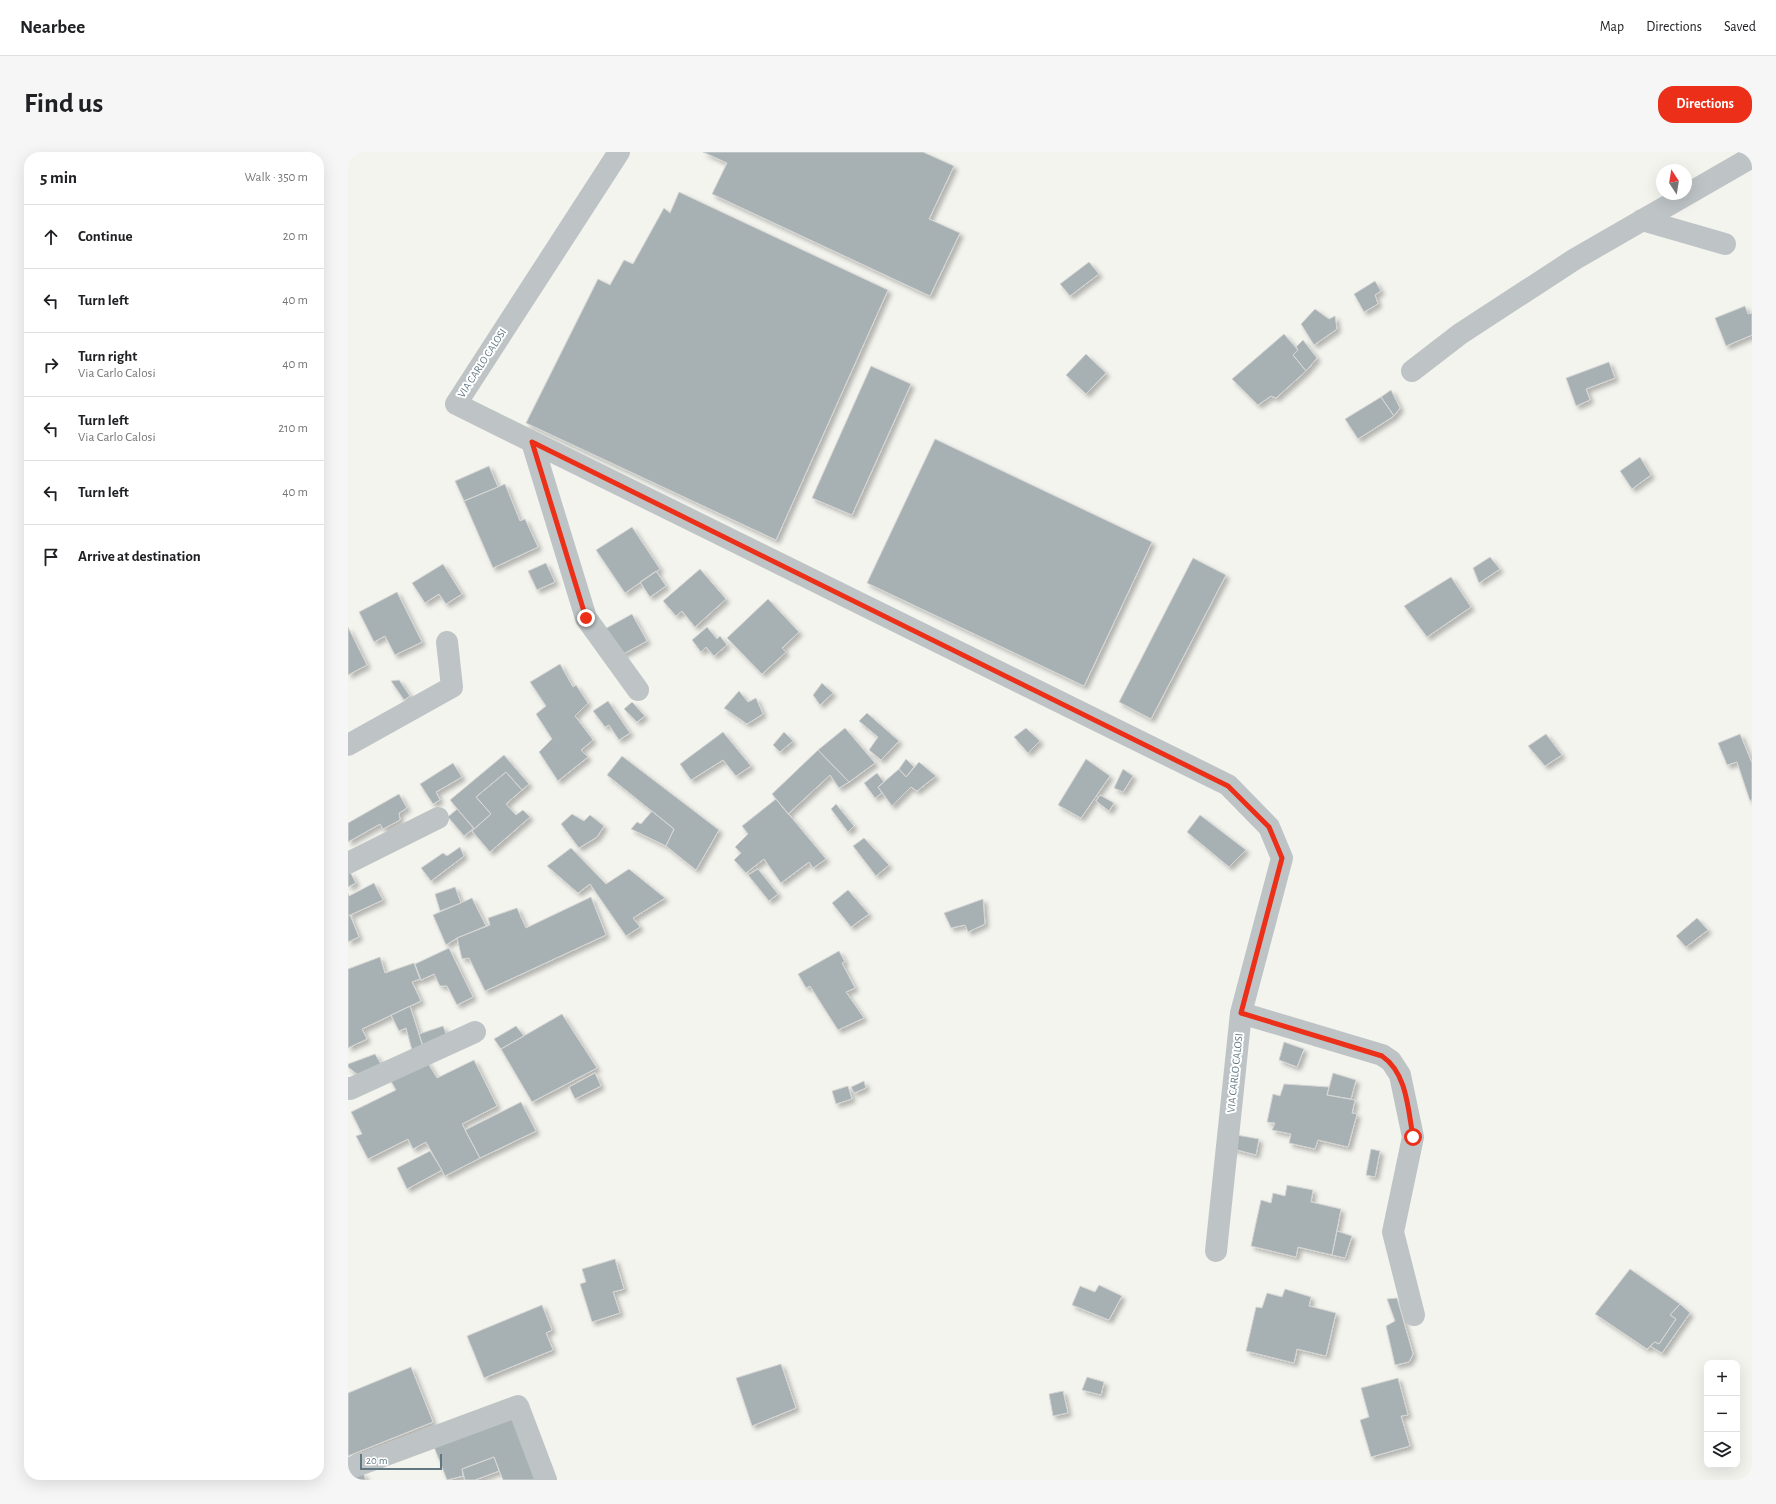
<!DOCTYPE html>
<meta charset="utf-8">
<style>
body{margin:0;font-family:"Alegreya Sans",sans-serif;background:#f6f6f6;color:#202124}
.controls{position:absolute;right:12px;bottom:12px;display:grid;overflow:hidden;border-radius:8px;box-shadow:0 4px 16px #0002}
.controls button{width:36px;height:36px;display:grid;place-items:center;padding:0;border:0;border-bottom:1px solid #e0e0e0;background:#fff;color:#202124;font:20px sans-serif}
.compass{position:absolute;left:1308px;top:12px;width:36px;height:36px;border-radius:50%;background:#fff;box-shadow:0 4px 16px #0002;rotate:348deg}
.scale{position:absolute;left:12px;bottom:10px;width:82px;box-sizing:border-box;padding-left:4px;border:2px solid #617882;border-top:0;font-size:11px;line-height:14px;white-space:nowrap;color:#617882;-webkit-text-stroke:3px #fff;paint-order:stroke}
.stop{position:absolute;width:12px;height:12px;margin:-9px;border:3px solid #eb2f19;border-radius:50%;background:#fff}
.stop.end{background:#eb2f19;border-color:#fff;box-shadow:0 1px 4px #0008}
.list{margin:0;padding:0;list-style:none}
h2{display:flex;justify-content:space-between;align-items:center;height:52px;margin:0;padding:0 16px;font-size:17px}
h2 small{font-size:13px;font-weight:400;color:#757577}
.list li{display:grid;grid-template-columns:26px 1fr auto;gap:12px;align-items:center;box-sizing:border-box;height:64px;padding:0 16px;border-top:1px solid #e0e0e0}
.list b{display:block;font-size:15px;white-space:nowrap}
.list p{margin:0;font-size:13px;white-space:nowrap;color:#757577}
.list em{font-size:13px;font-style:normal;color:#757577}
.icon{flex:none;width:22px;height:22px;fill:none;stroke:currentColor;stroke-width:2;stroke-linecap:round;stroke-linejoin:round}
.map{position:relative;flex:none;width:1404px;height:1328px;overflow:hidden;border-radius:16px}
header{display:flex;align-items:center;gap:24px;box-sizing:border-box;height:56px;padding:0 20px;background:#fff;border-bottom:1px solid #e0e0e0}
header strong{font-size:19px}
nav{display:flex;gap:22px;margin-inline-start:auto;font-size:14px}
.intro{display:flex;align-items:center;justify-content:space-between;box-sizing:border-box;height:96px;padding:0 24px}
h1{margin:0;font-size:28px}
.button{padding:10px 18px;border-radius:16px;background:#eb2f19;color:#fff;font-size:14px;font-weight:700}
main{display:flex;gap:24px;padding:0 24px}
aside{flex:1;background:#fff;border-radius:16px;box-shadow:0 4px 16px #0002}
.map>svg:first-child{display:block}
</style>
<header>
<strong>Nearbee</strong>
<nav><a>Map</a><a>Directions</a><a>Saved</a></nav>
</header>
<div class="intro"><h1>Find us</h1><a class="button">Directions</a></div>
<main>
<aside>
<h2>5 min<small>Walk · 350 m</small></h2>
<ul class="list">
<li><svg class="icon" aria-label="ahead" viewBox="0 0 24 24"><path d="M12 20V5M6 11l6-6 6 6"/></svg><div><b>Continue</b></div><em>20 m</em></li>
<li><svg class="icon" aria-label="left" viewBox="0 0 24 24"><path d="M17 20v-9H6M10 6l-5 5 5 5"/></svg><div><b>Turn left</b></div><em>40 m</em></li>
<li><svg class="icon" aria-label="right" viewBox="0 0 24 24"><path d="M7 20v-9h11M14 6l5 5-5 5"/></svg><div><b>Turn right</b><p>Via Carlo Calosi</p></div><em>40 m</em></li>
<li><svg class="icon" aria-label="left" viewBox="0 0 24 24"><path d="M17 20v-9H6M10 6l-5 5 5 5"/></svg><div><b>Turn left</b><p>Via Carlo Calosi</p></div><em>210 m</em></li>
<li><svg class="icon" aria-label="left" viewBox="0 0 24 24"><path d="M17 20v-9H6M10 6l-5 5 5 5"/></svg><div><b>Turn left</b></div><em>40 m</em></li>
<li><svg class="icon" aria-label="arrive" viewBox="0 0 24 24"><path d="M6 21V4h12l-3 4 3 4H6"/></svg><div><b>Arrive at destination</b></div></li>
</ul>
</aside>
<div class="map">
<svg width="1404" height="1328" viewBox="0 0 1404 1328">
<defs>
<filter id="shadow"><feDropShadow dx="3.5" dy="3.5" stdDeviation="2" flood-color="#0004"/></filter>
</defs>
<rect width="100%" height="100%" fill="#f4f4ef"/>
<path fill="#a7b1b4" stroke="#d5d5d3" filter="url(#shadow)" d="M355 0H575L606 14 581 67 612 81 582 144 364 42 379 11Z
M331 40 540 138 428 388 178 271 250 127 262 133 276 108 285 112 316 56 322 61Z
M741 110 751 122 722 144 712 132Z
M1027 129 1033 139 1027 143 1030 152 1016 160 1006 142Z
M1397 154 1400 162 1404 161V183L1378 194 1367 166Z
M967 157 981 167 987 164 989 177 966 193 953 172Z
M936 182 950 198 945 203 958 219 928 246 923 244 910 253 884 227Z
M955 188 969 206 958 219 945 203 950 198 948 195Z
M738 202 758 221 738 242 718 223Z
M1261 210 1267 226 1238 237 1242 248 1228 254 1218 226Z
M523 214 563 232 504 363 464 346Z
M1043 238 1052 256 1046 264 1033 245Z
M1033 245 1046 264 1010 287 997 267Z
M587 287 804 390 736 534 519 431Z
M1292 305 1303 323 1284 337 1272 319Z
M141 314 150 335 116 349 107 329Z
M157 332 172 369 177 367 190 395 145 416 116 349Z
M284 375 312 417 277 441 248 398Z
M1142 405 1152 417 1131 431 1125 416Z
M845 406 878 423 803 567 771 550Z
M198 411 207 430 189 438 180 419Z
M95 412 114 442 98 452 91 442 77 451 64 431Z
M352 417 378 447 347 475 334 459 328 464 315 449Z
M308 419 318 434 302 445 292 430Z
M1103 425 1123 455 1079 485 1056 454Z
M49 440 74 490 47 503 37 484 26 490 11 460Z
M420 447 451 480 434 496 438 500 414 522 379 486Z
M284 462 299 489 270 505 255 478Z
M0 475 19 513 0 523Z
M359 475 369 487 372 484 379 493 366 504 358 495 353 500 344 488Z
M212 512 225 535 228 533 240 551 227 564 245 588 233 598 240 605 210 629 191 600 204 587 188 562 198 554 182 530Z
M51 528 62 544 56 548 43 529Z
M474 531 485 541 472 553 465 543Z
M391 539 400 550 408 546 415 562 399 572 376 556Z
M260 549 282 581 271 588 261 573 257 575 245 559Z
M284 550 297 564 289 570 276 557Z
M519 561 551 589 533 608 521 598 530 585 511 569Z
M497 576 527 611 501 630 470 598Z
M678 576 692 589 680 601 666 585Z
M375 580 403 614 388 624 375 608 343 628 332 612Z
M436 580 445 589 432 600 425 593Z
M1198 582 1214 603 1197 614 1180 594Z
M1392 582 1404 611V647L1402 649 1389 610 1379 613 1370 591Z
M470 598 501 630 491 636 482 623 440 662 424 642Z
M156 603 181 632 174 638 158 620 128 645 143 662 126 677 102 648Z
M274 604 371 678 348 718 318 694 326 677 259 623Z
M558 607 566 615 558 625 551 617Z
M738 607 762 624 733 666 710 653Z
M571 610 588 624 569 639 563 635 544 654 530 635 551 617 558 625Z
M105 611 114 625 88 640 92 648 85 652 72 632Z
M775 617 785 624 775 640 766 636Z
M158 620 174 638 158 652 168 663 175 658 182 665 142 700 124 679 143 662 128 645Z
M529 621 536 630 530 635 534 641 527 646 516 631Z
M51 642 59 656 51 661 52 668 35 677 32 672 0 690V671Z
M752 643 766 651 761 659 748 649Z
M428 647 478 707 465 716 461 710 433 731 416 707 398 721 386 708 393 701 387 695 400 682 394 674Z
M488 652 506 674 500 680 483 657Z
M109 657 126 676 116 684 100 665Z
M304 659 326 677 318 694 283 677 289 670 293 672Z
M224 662 236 669 242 663 256 674 249 685 231 696 213 672Z
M852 663 898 698 881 715 839 680Z
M516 686 541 713 528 724 505 694Z
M112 695 116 704 83 729 73 716 95 701 99 704Z
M223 696 258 732 281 717 317 746 285 766 292 775 278 784 242 732 230 741 199 714Z
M410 717 430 742 421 749 400 723Z
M2 720 8 731 0 735V722Z
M26 731 35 748 0 764V741L1 744Z
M107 735 113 751 92 759 87 742Z
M500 738 521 762 503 775 484 751Z
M243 745 258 783 137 839 121 806 114 807 109 786 142 773 140 766 169 756 178 776Z
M124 746 138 774 109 786 98 793 85 763Z
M635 747 637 772 620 780 617 773 603 776 596 761Z
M2 763 11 785 0 790V764Z
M1349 766 1360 778 1338 795 1328 784Z
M101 796 125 845 109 853 99 834H92L86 822 73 828 67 812Z
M491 799 497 810 494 811 507 836 498 840 516 866 490 878 462 834 458 836 450 822Z
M32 805 37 821 66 811 72 827 64 830 73 849 14 877 19 887 0 896V817Z
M62 854 75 895 64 898 58 876 51 879 43 863Z
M214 862 249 916 184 950 153 897Z
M95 874 100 886 75 894 71 882Z
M168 874 176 884 153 897 146 887Z
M936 890 956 897 949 915 931 908Z
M27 902 35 915 15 927 0 915V912Z
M78 908 89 926 126 908 149 954 114 972 132 1006 97 1024 78 990 65 997 60 987 20 1007 8 984 14 982 3 960 48 938 41 926Z
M247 921 253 934 227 947 221 935Z
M985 921 1008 928 1003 947 979 943Z
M516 929 518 936 506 941 503 935Z
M936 932 981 935 979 943 1007 948 1004 961 1009 962 1000 995 970 988 967 997 941 991 943 982 924 978 927 971 919 970 925 942 932 944Z
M500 934 504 947 488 952 484 939Z
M173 950 188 979 132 1006 117 978Z
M883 982 911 987 908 1003 882 996Z
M1023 997 1032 999 1027 1025 1018 1023Z
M82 999 94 1018 59 1037 49 1016Z
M939 1033 965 1038 963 1050 993 1057 984 1103 950 1095 948 1105 903 1094 913 1048 923 1051 925 1041 937 1044Z
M989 1079 1004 1084 997 1106 984 1103Z
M267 1107 276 1137 265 1140 272 1161 244 1170 232 1132 238 1130 234 1117Z
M1282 1117 1332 1152 1322 1163 1328 1167 1311 1192 1307 1190 1299 1197 1247 1162Z
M751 1133 774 1144 761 1168 724 1153 732 1134 747 1140Z
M937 1137 963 1145 961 1154 988 1161 978 1204 949 1197 946 1211 898 1199 908 1155 914 1156 919 1141 934 1145Z
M1049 1146 1065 1202 1061 1210 1047 1213 1038 1174 1047 1169 1039 1147Z
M1332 1152 1342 1161 1314 1201 1302 1194 1307 1190 1311 1192 1328 1167 1322 1163Z
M194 1153 204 1178 198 1181 205 1198 136 1226 119 1184Z
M433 1212 448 1256 404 1274 388 1226Z
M63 1215 85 1270 0 1304V1241Z
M739 1225 756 1230 753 1243 734 1238Z
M1050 1226 1060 1263 1053 1264 1062 1294 1023 1305 1012 1268 1021 1265 1013 1236Z
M715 1239 720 1261 705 1264 701 1242Z
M167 1263 192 1328H155L146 1305 114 1317 115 1324 99 1328 86 1295Z
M146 1305 151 1319 127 1328H117L114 1317Z
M15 1321 18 1328H0V1326Z"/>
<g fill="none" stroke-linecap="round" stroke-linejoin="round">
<path stroke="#bec4c6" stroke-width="22" d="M271 0 108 252 880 633 921 675 934 706 893 861 868 1099
M1294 68 1377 92
M1064 219 1112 182 1227 107 1404 5
M184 290 238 466 290 538
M0 593 104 535 99 490
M0 711 90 666
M893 861 1034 903 1043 909 1052 923 1065 985 1045 1080 1066 1163
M0 936 2 937 127 880
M0 1317 170 1254 198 1328"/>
</g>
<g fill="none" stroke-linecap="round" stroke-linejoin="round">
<path stroke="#eb2f19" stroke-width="5" d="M238 466 184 290 880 634 921 675 934 706 893 861 1034 904C1059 921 1060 957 1065 985"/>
</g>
<g text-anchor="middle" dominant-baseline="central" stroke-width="4" stroke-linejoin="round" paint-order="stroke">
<g font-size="11" fill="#617882" stroke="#fff">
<text transform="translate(134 211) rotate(-57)">VIA CARLO CALOSI</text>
<text transform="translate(887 921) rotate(-84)">VIA CARLO CALOSI</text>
</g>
</g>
</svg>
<div class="controls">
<button>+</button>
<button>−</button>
<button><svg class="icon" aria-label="layers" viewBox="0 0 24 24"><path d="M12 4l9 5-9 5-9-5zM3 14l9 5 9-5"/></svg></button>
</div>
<svg class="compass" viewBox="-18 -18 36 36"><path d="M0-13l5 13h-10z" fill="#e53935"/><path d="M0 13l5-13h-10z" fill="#757577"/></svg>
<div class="scale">20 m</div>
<div class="stop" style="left:1065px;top:985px"></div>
<div class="stop end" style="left:238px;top:466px"></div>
</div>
</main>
